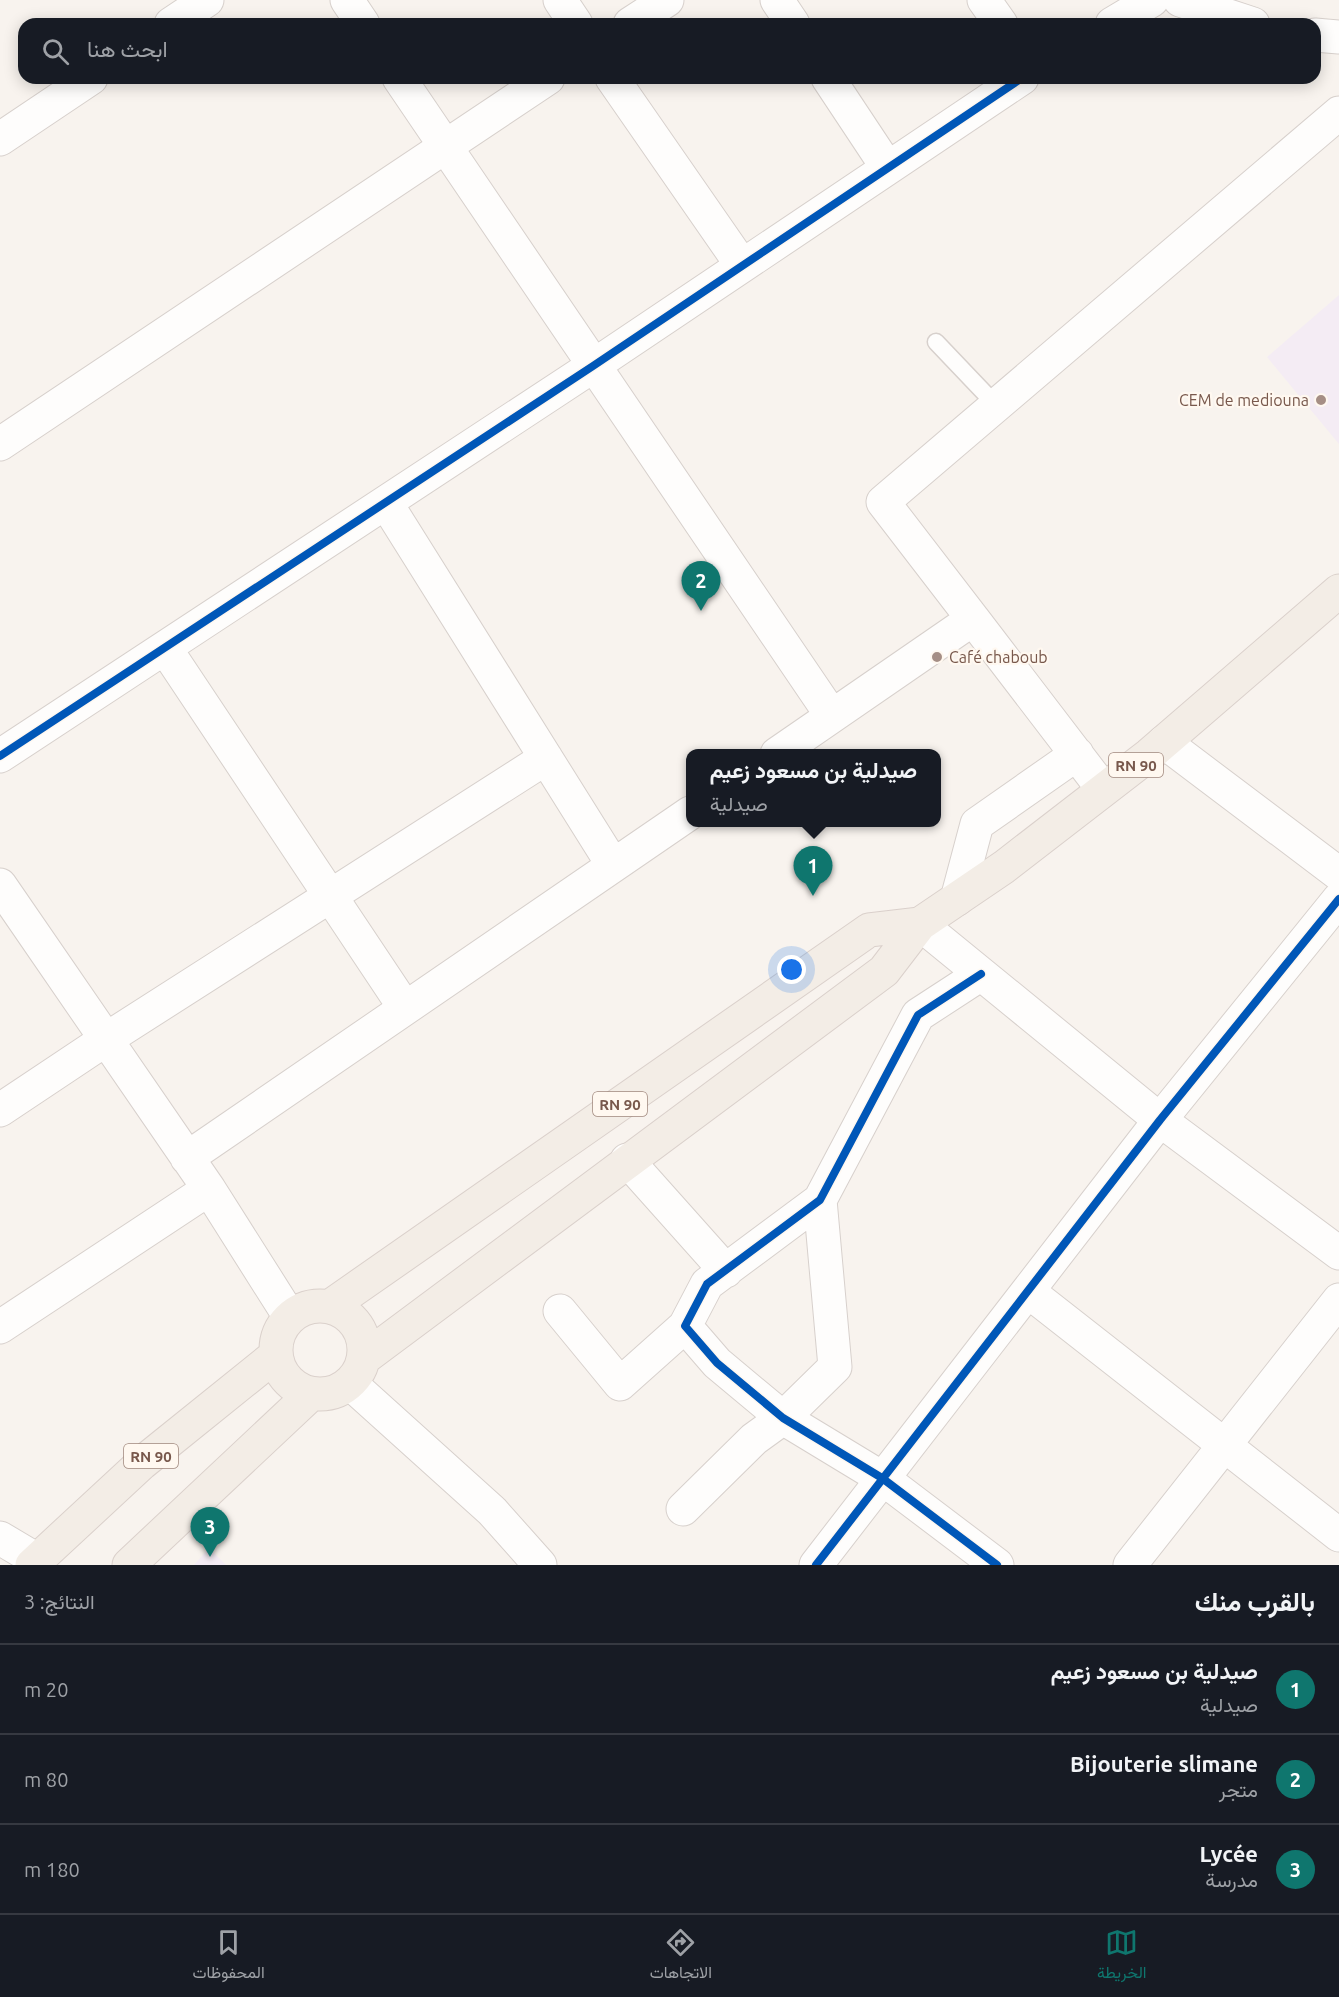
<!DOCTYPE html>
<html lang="ar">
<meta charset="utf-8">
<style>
body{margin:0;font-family:Ubuntu,Vazirmatn,sans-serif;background:#20242c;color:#f1f3f6;direction:rtl}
.you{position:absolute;left:792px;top:970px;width:21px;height:21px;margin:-15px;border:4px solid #fff;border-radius:50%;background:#1a73e8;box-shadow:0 0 0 9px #1a73e833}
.badge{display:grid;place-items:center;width:39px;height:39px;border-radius:50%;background:#0f766e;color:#fff;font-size:20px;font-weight:700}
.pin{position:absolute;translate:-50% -50px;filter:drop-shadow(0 2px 3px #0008)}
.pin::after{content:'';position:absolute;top:32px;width:21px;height:18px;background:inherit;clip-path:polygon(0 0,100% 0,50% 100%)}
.popup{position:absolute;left:686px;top:749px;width:255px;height:78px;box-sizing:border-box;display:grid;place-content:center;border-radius:12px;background:#171b24;filter:drop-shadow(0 2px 4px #0005);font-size:20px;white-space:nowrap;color:#9ea1a6}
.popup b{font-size:22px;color:#f1f3f6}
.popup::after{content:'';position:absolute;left:50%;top:100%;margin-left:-12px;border:12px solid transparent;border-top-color:#171b24}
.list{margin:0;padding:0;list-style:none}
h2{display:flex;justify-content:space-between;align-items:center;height:78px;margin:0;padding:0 24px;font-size:26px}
h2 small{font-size:20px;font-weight:400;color:#9ea1a6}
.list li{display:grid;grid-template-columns:39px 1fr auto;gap:18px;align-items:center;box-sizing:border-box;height:90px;padding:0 24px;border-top:2px solid #363941}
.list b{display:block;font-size:22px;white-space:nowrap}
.list p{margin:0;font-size:20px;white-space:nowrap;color:#9ea1a6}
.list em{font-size:20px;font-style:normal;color:#9ea1a6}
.icon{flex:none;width:33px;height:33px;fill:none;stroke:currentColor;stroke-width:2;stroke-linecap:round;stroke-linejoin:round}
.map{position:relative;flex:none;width:1339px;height:1565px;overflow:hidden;direction:ltr}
.search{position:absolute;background:#171b24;box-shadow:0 3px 15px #0003;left:18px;right:18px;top:18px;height:66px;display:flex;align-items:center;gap:15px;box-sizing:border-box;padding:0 21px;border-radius:18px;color:#9ea1a6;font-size:22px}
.sheet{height:348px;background:#171b24}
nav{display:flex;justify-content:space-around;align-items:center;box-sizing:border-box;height:84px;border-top:2px solid #363941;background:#171b24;font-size:16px;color:#9ea1a6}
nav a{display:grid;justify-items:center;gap:3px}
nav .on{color:#0f766e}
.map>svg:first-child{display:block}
</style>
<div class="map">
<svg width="1339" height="1565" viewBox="0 0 1339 1565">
<rect width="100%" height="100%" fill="#f8f3ee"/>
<path fill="#f4ecf4" d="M1339 295V444L1267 357Z
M209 1548 226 1565H194Z"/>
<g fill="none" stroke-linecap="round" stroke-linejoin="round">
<g stroke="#d7d0cc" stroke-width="19">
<path id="service" d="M936 342 996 405"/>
</g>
<g stroke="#d7d0cc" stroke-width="35">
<path id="minor" d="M347 0 363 24
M560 0 576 24
M777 0 793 24
M984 0 1001 24
M1180 0 1253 24
M171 24 207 0
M630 24 667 0
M1112 24 1152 0
M1315 35 1339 37
M399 78 832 716
M612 78 741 264
M828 78 887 167
M0 139 91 78
M0 444 548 78
M386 503 613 865
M973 619 883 502 1339 113
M165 648 405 1008
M1164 742 1339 874
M777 754 973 619 1103 789
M0 756 593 366 1022 78
M0 885 209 1189 290 1317
M957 899 977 824 1077 754
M920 924 1160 1120 1339 1253
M981 974 918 1015 820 1200 707 1284 685 1326 717 1363 783 1418 882 1478 997 1565
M0 1110 105 1040 546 758
M187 1158 690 813
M627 1160 726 1271
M1029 1292 1339 1535
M560 1311 620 1384 685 1326
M0 1327 209 1189
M350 1383 492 1511 540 1565
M683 1509 754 1439 783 1418 835 1367 820 1200
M0 1538 37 1560
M816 1565 1160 1120 1339 899
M1130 1565 1339 1300"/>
</g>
<g stroke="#dad0cb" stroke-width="35">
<path id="primary" d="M276 1350a44 44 0 1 1 88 0a44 44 0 1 1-88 0Z
M329 1307 869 930 920 924
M363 1359 884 971 920 924 1004 867 1149 755 1339 591
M32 1565 142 1463 276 1355
M129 1565 311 1394"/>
</g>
<use href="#service" stroke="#fefdfc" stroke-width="16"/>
<use href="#minor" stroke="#fefdfc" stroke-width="33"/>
<use href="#primary" stroke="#f3ede6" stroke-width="33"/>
<g stroke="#fff8f0" stroke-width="11">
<path id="cycleway" d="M0 756 593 366 1022 78
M981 974 918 1015 820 1200 707 1284 685 1326 717 1363 783 1418 882 1478 997 1565
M816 1565 1160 1120 1339 899"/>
</g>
<use href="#cycleway" stroke="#0057b8" stroke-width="8"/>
</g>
<g fill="#a58e85" stroke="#fff8f0" stroke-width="2">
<circle cx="1321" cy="400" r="6"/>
<circle cx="937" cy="657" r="6"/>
</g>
<g text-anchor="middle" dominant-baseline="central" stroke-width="4.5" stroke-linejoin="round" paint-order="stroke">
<g fill="#fff8f0" stroke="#a0887d" stroke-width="1.5">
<rect x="1109" y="753" width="54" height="24" rx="4.5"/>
<rect x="593" y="1092" width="54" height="24" rx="4.5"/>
<rect x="124" y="1444" width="54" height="24" rx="4.5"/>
</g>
<g font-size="15" font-weight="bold" fill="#78584c">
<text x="1136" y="765">RN 90</text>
<text x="620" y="1104">RN 90</text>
<text x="151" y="1456">RN 90</text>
</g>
<g font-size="16" fill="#78584c" stroke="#fff8f0" text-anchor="end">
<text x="1309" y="400">CEM de mediouna</text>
<text x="949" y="657" text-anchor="start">Café chaboub</text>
</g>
</g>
</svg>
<div class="you"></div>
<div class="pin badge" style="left:813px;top:896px">1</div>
<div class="popup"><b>صيدلية بن مسعود زعيم</b>صيدلية</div>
<div class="pin badge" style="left:701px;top:611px">2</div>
<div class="pin badge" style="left:210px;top:1557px">3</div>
<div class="search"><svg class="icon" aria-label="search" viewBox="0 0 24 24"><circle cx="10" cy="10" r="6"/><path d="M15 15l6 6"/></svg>ابحث هنا</div>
</div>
<section class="sheet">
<h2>بالقرب منك<small>النتائج: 3</small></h2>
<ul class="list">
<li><span class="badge">1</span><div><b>صيدلية بن مسعود زعيم</b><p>صيدلية</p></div><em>20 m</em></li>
<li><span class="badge">2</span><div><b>Bijouterie slimane</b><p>متجر</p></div><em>80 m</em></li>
<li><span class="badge">3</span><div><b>Lycée</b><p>مدرسة</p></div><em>180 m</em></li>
</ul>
</section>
<nav>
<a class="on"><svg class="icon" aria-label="map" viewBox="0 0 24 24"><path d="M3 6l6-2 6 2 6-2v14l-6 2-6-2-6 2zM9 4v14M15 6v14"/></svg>الخريطة</a>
<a><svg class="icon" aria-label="directions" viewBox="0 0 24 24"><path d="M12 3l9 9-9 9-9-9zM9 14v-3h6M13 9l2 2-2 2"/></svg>الاتجاهات</a>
<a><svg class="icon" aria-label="saved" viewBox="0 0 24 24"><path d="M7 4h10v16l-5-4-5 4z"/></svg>المحفوظات</a>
</nav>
